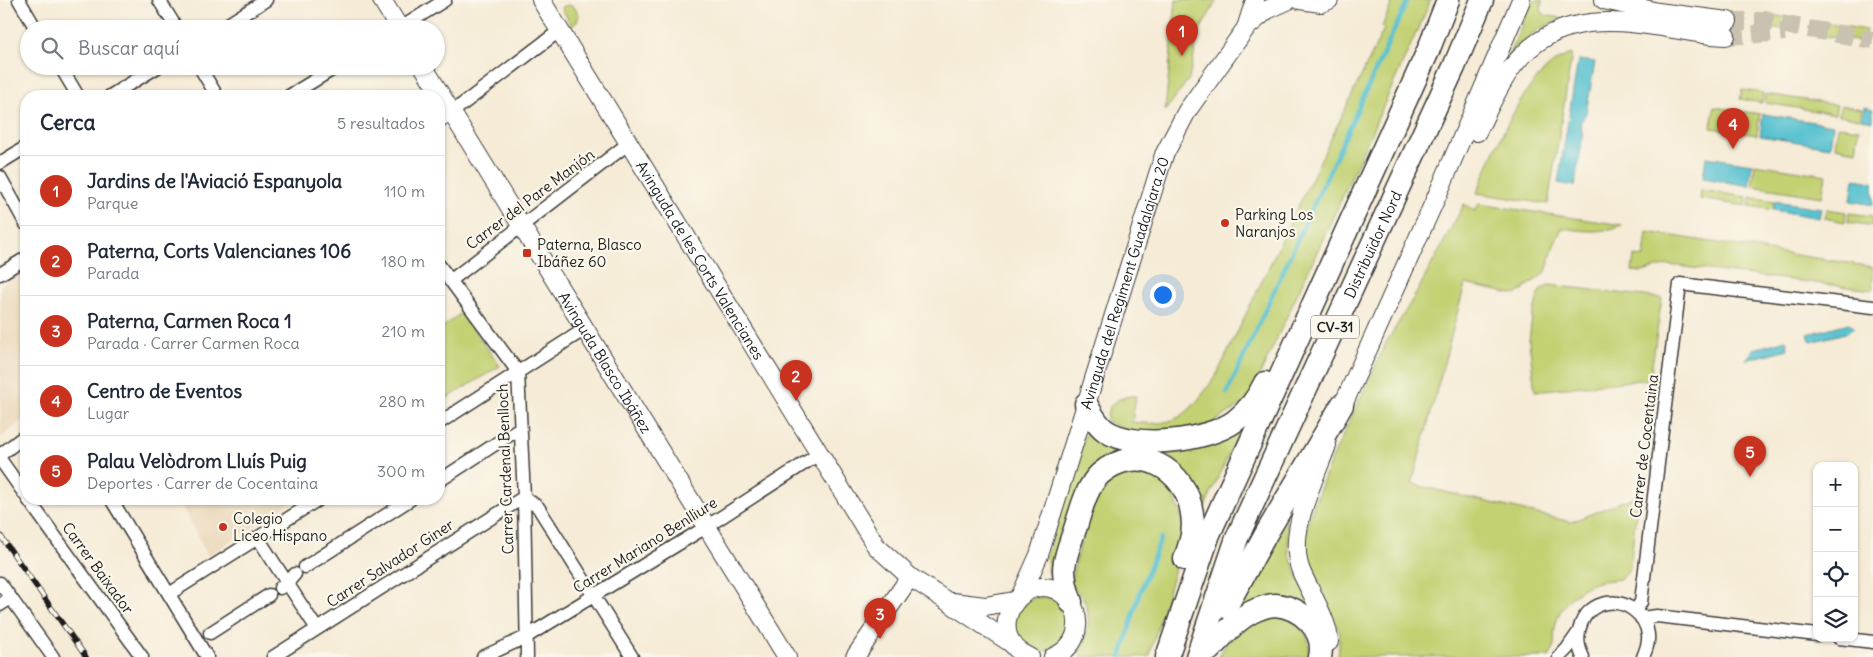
<!DOCTYPE html>
<html lang="es">
<meta charset="utf-8">
<style>
body{margin:0;font-family:Delius,sans-serif;background:#f2f2f3;color:#1f2937}
.controls{position:absolute;right:15px;bottom:15px;display:grid;overflow:hidden;border-radius:10px;box-shadow:0 1px 4px #0004}
.controls button{width:45px;height:45px;display:grid;place-items:center;padding:0;border:0;border-bottom:1px solid #e0e1e3;background:#fff;color:#1f2937;font:25px sans-serif}
.you{position:absolute;left:1162px;top:294px;width:18px;height:18px;margin:-12px;border:4px solid #fff;border-radius:50%;background:#1a73e8;box-shadow:0 0 0 8px #1a73e833}
.badge{display:grid;place-items:center;width:32px;height:32px;border-radius:50%;background:#c8321e;color:#fff;font-size:16px;font-weight:700}
.pin{position:absolute;translate:-50% -41px;filter:drop-shadow(0 1px 2px #0008)}
.pin::after{content:'';position:absolute;top:26px;width:18px;height:15px;background:inherit;clip-path:polygon(0 0,100% 0,50% 100%)}
.list{margin:0;padding:0;list-style:none}
h2{display:flex;justify-content:space-between;align-items:center;height:65px;margin:0;padding:0 20px;font-size:21px}
h2 small{font-size:16px;font-weight:400;color:#747a83}
.list li{display:grid;grid-template-columns:32px 1fr auto;gap:15px;align-items:center;box-sizing:border-box;height:70px;padding:0 20px;border-top:1px solid #e0e1e3}
.list b{display:block;font-size:19px;white-space:nowrap}
.list p{margin:0;font-size:16px;white-space:nowrap;color:#747a83}
.list em{font-size:16px;font-style:normal;color:#747a83}
.icon{flex:none;width:28px;height:28px;fill:none;stroke:currentColor;stroke-width:2;stroke-linecap:round;stroke-linejoin:round}
.map{position:relative;flex:none;width:1873px;height:657px;overflow:hidden}
.search{position:absolute;background:#fff;box-shadow:0 1px 4px #0004;left:20px;top:20px;width:425px;height:55px;display:flex;align-items:center;gap:12px;box-sizing:border-box;padding:0 18px;border-radius:28px;color:#747a83;font-size:19px}
.panel{position:absolute;background:#fff;box-shadow:0 1px 4px #0004;left:20px;top:90px;width:425px;height:415px;border-radius:20px}
.map>svg:first-child{display:block}
</style>
<div class="map">
<svg width="1873" height="657" viewBox="0 0 1873 657">
<rect width="100%" height="100%" fill="#fbf7ec"/>
<filter id="ink" filterUnits="userSpaceOnUse"><feTurbulence type="fractalNoise" baseFrequency=".02" numOctaves="2"/><feDisplacementMap in="SourceGraphic" scale="10" xChannelSelector="R" yChannelSelector="G"/><feConvolveMatrix kernelMatrix="1 2 1 2 8 2 1 2 1" color-interpolation-filters="sRGB"/></filter>
<filter id="wash" filterUnits="userSpaceOnUse"><feTurbulence type="fractalNoise" baseFrequency=".0096" numOctaves="4" result="noise"/><feDisplacementMap in="SourceGraphic" scale="20" xChannelSelector="R" yChannelSelector="G"/><feGaussianBlur stdDeviation="1.12" result="paint"/><feColorMatrix in="noise" values="0 0 0 0 0 0 0 0 0 0 0 0 0 0 0 0 0 1.4 0 .05"/><feComposite in="paint" operator="in"/></filter>
<g filter="url(#wash)">
<rect width="100%" height="100%" fill="#f5ebd6"/>
<path fill="#ebd8ba" d="M26 268V418L0 438V285Z
M178 499H296L208 556Z"/>
<path fill="#c3d173" stroke="#707648" d="M1176 0H1217L1199 32 1189 79 1165 111Z
M1393 0H1431L1341 200 1252 392 1244 403 1208 426 1134 434 1107 421C1105 404 1121 395 1136 396L1132 422C1182 429 1191 410 1217 374L1384 29 1382 27Z
M1533 0H1542L1541 10 1545 15 1565 19C1533 27 1520 42 1503 68Z
M569 5 575 8 579 15 577 22 572 26 561 7Z
M1766 14 1800 20 1798 32 1764 26Z
M1825 23 1866 30 1864 42 1823 36Z
M1572 54 1548 204 1477 193C1494 152 1526 66 1572 54Z
M1742 90 1763 93 1762 103 1740 99Z
M1766 94 1837 105 1835 114 1765 103Z
M1841 105 1862 109 1860 119 1839 115Z
M1714 107 1760 114 1757 135 1711 128Z
M1838 126 1859 129 1856 151 1835 147Z
M1755 164 1826 175 1822 197 1752 186Z
M1701 190 1747 197 1746 206 1700 199Z
M1750 197 1774 201 1773 210 1749 206Z
M1464 204 1475 211 1479 204 1622 225C1602 234 1583 231 1562 228L1554 245 1546 272 1516 295 1465 284 1412 484 1571 522 1638 495 1630 568 1621 579C1613 580 1605 580 1598 582 1577 588 1558 606 1555 628 1553 640 1557 645 1549 657H1338L1340 633 1306 551 1305 536 1309 518 1330 463 1386 343 1417 292Z
M1826 209 1846 212 1845 222 1824 218Z
M1849 213 1873 216V226L1848 222Z
M1647 232 1873 267V290L1668 265 1642 272 1632 271 1634 256 1644 257Z
M1549 285 1662 298 1650 379 1535 391 1529 341 1532 318 1538 296 1542 289Z
M461 313 500 366 439 403V330Z
M1243 423 1203 511C1195 489 1184 457 1157 453 1144 451 1130 454 1118 454L1055 572 1052 574 1049 573 1046 557 1088 426 1107 440Z
M1122 471H1149L1158 476 1171 489 1179 509 1184 530 1179 555 1149 657H1080C1085 637 1094 619 1083 598 1079 593 1074 589 1070 583L1094 495 1101 487Z
M1287 520 1289 554 1311 610 1234 613 1244 583Z
M1015 624a27 27 0 1 1 54 0a27 27 0 1 1-54 0Z
M1271 615C1295 618 1313 630 1308 657H1219C1233 629 1245 627 1271 615Z"/>
<path fill="#56c1d0" stroke="#396e76" d="M1578 60 1595 62 1586 113 1580 124 1583 135 1575 186 1558 183Z
M1864 107 1873 109V121L1862 119Z
M1763 114 1833 125 1830 147 1760 136Z
M1706 157 1752 164 1749 186 1703 178Z
M1854 179 1873 182V205L1851 201Z
M1774 201 1821 208 1819 218 1773 210Z
M1849 323 1854 327 1849 332 1811 342 1808 334Z
M1786 340 1788 349 1746 360 1754 349Z"/>
<g fill="none" stroke-linecap="round" stroke-linejoin="round">
<path stroke="#56c1d0" stroke-width="4.5" d="M1227 393 1408 0
M1121 657 1140 592 1161 538"/>
</g>
</g>
<g filter="url(#ink)">
<g fill="none" stroke-linecap="round" stroke-linejoin="round">
<path stroke="#cac2b1" stroke-width="18" stroke-dasharray="18 9" stroke-linecap="butt" d="M1728 21H1763L1873 40
M1726 36 1785 32"/>
<g stroke="#3d3b38" stroke-width="15">
<path id="street" d="M19 0 36 29
M159 0 177 29
M220 29 266 0
M399 29 445 0
M60 66 78 96
M199 66 217 96
M110 96 159 66
M289 96 338 66
M439 122 559 31
M0 163 26 147
M0 177 26 224
M439 265 518 372 524 497 527 657
M0 274 26 258
M450 281 629 143
M439 423 585 329
M0 455 26 435
M0 459 26 496
M439 481 520 428
M524 497 538 507 632 657
M28 499 142 657
M111 499 207 657
M258 538 317 629
M305 567 411 499
M0 583 53 657
M280 588 287 583 295 574
M169 594 319 499
M0 605 11 598
M1635 611 1641 602 1680 284 1873 307
M1641 618 1657 616 1817 635
M210 633 269 595
M1839 638 1873 642
M273 657 524 497
M483 657 526 637 706 527 819 454
M1559 657 1567 649 1578 633
M1583 657C1572 636 1581 607 1607 603 1626 600 1646 615 1648 635 1649 643 1646 650 1643 657"/>
</g>
<g stroke="#3d3b38" stroke-width="20">
<g id="secondary">
<path d="M382 0 400 29"/>
<path id="s1" d="M541 0 876 546 910 577 1014 645"/>
<path d="M1300 0 1321 3 1329 0"/>
<path d="M1604 0 1658 12 1728 21"/>
<path d="M1246 28 1255 0"/>
<path id="s2" d="M423 66 787 657"/>
<path d="M1477 132C1488 110 1498 86 1513 66 1564 0 1641 25 1711 35L1726 36"/>
<path d="M1338 416 1440 189 1521 0"/>
<path d="M1327 445C1314 481 1286 533 1301 571 1309 590 1329 622 1329 642"/>
<path id="s3" d="M1021 595 1039 555 1164 155 1187 111 1246 28 1267 10 1289 0"/>
<path d="M952 602 985 606 1014 601"/>
<path d="M855 657 910 577"/>
<path d="M1030 657C976 635 1027 559 1067 598 1074 605 1078 616 1077 626 1076 641 1067 651 1053 657"/>
</g>
</g>
<g stroke="#3d3b38" stroke-width="25">
<g id="highway">
<path d="M1086 404C1092 414 1097 425 1106 431 1134 450 1208 441 1235 421 1248 411 1258 398 1265 383"/>
<path d="M1071 602C1059 569 1064 561 1075 529 1081 511 1086 487 1100 474 1138 441 1187 469 1192 514 1195 531 1190 544 1185 559"/>
<path d="M1226 607 1266 534 1342 405"/>
<path d="M1209 650C1223 636 1237 618 1256 610 1261 608 1270 605 1275 605 1301 607 1326 630 1320 657"/>
<path d="M1167 657 1209 534 1428 51 1448 0"/>
<path id="s4" d="M1197 657 1237 538 1454 67 1482 0"/>
</g>
</g>
<use href="#street" stroke="#fff" stroke-width="12"/>
<use href="#secondary" stroke="#fff" stroke-width="18"/>
<use href="#highway" stroke="#fff" stroke-width="22"/>
<g stroke="#1c1c1c" stroke-width="5.5">
<path id="rail" d="M0 535 86 657"/>
</g>
<use href="#rail" stroke="#fbf7ec" stroke-width="4" stroke-dasharray="11" stroke-linecap="butt"/>
</g>
</g>
<g fill="#c8321e" stroke="#fbf7ec" stroke-width="2">
<circle cx="1225" cy="223" r="5"/>
<rect x="522" y="248" width="10" height="10" rx="2.5"/>
<circle cx="223" cy="527" r="5"/>
</g>
<g text-anchor="middle" dominant-baseline="central" stroke-width="4.5" stroke-linejoin="round" paint-order="stroke">
<rect fill="#fbf7ec" stroke="#5f5e5a" stroke-width="1" x="1311" y="315.5" width="48" height="23" rx="4"/>
<g font-size="14" font-weight="bold" fill="#1c1c1c">
<text x="1335" y="327">CV-31</text>
</g>
<g font-size="15" fill="#1c1c1c" stroke="#fbf7ec">
<text transform="translate(530 199) rotate(-37)">Carrer del Pare Manjón</text>
<text stroke="none"><textPath href="#s4" startOffset="449">Distribuïdor Nord</textPath></text>
<text stroke="none"><textPath href="#s1" startOffset="305">Avinguda de les Corts Valencianes</textPath></text>
<text stroke="none"><textPath href="#s3" startOffset="329">Avinguda del Regiment Guadalajara 20</textPath></text>
<text stroke="none"><textPath href="#s2" startOffset="348">Avinguda Blasco Ibáñez</textPath></text>
<text transform="translate(1644 446) rotate(-83)">Carrer de Cocentaina</text>
<text transform="translate(505 469) rotate(-92)">Carrer Cardenal Benlloch</text>
<text transform="translate(645 545) rotate(-32)">Carrer Mariano Benlliure</text>
<text transform="translate(390 563) rotate(-33)">Carrer Salvador Giner</text>
<text transform="translate(98 568) rotate(54)">Carrer Baixador</text>
</g>
<g font-size="15" fill="#1c1c1c" stroke="#fbf7ec" text-anchor="start">
<text x="1235" y="214">Parking Los<tspan x="1235" dy="17">Naranjos</tspan></text>
<text x="537" y="244">Paterna, Blasco<tspan x="537" dy="17">Ibáñez 60</tspan></text>
<text x="233" y="518">Colegio<tspan x="233" dy="17">Liceo Hispano</tspan></text>
</g>
</g>
</svg>
<div class="controls">
<button>+</button>
<button>−</button>
<button><svg class="icon" aria-label="locate" viewBox="0 0 24 24"><circle cx="12" cy="12" r="6"/><path d="M12 2v4M12 18v4M2 12h4M18 12h4"/></svg></button>
<button><svg class="icon" aria-label="layers" viewBox="0 0 24 24"><path d="M12 4l9 5-9 5-9-5zM3 14l9 5 9-5"/></svg></button>
</div>
<div class="you"></div>
<div class="pin badge" style="left:1182px;top:56px">1</div>
<div class="pin badge" style="left:796px;top:401px">2</div>
<div class="pin badge" style="left:880px;top:639px">3</div>
<div class="pin badge" style="left:1733px;top:149px">4</div>
<div class="pin badge" style="left:1750px;top:477px">5</div>
<div class="search"><svg class="icon" aria-label="search" viewBox="0 0 24 24"><circle cx="10" cy="10" r="6"/><path d="M15 15l6 6"/></svg>Buscar aquí</div>
<section class="panel">
<h2>Cerca<small>5 resultados</small></h2>
<ul class="list">
<li><span class="badge">1</span><div><b>Jardins de l'Aviació Espanyola</b><p>Parque</p></div><em>110 m</em></li>
<li><span class="badge">2</span><div><b>Paterna, Corts Valencianes 106</b><p>Parada</p></div><em>180 m</em></li>
<li><span class="badge">3</span><div><b>Paterna, Carmen Roca 1</b><p>Parada · Carrer Carmen Roca</p></div><em>210 m</em></li>
<li><span class="badge">4</span><div><b>Centro de Eventos</b><p>Lugar</p></div><em>280 m</em></li>
<li><span class="badge">5</span><div><b>Palau Velòdrom Lluís Puig</b><p>Deportes · Carrer de Cocentaina</p></div><em>300 m</em></li>
</ul>
</section>
</div>
